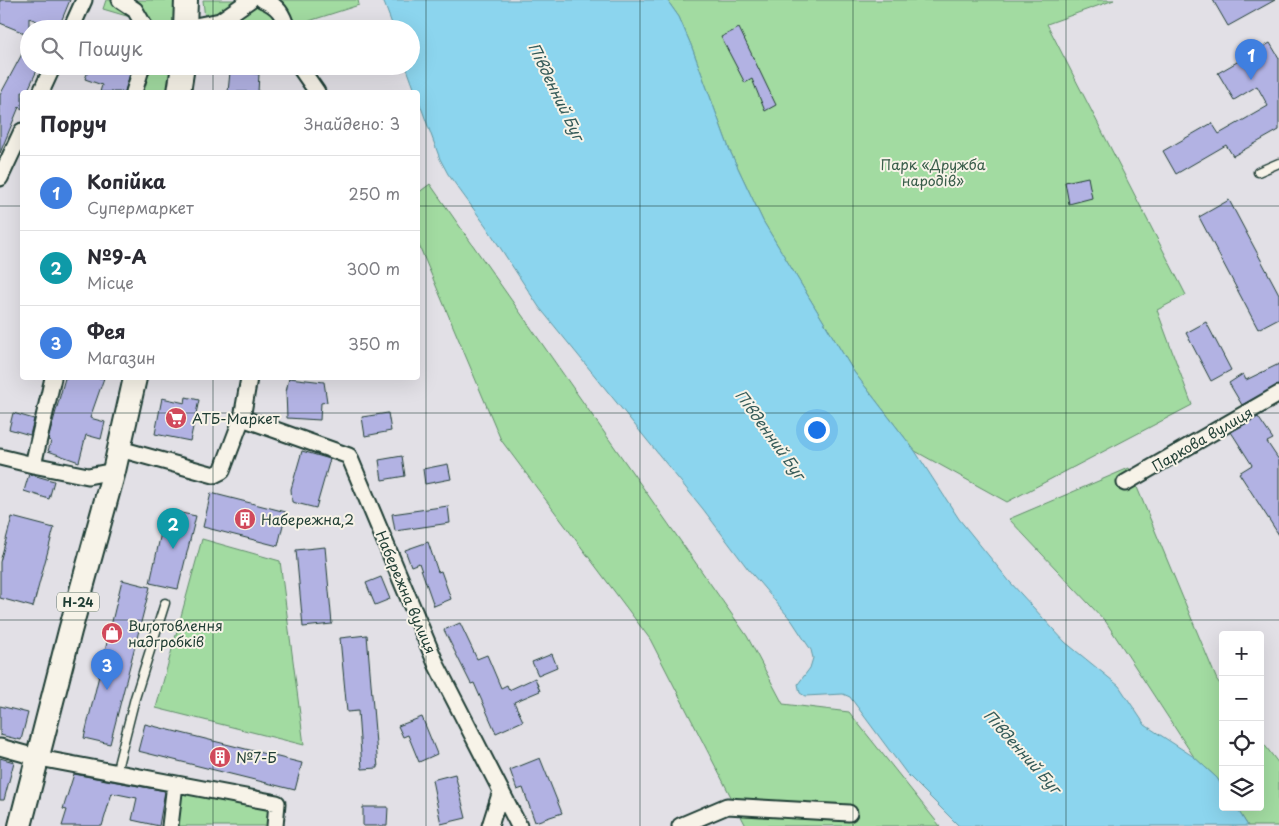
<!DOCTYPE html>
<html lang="uk">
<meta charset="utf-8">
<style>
body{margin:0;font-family:"Playpen Sans",sans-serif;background:#f7f7f7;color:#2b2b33}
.controls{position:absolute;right:15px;bottom:15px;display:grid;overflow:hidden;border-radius:5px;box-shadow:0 5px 20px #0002}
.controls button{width:45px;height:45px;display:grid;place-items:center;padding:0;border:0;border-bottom:1px solid #e1e1e2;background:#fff;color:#2b2b33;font:25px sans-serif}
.you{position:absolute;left:816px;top:429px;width:18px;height:18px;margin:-12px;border:4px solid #fff;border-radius:50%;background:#1a73e8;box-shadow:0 0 0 8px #1a73e833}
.badge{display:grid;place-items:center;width:32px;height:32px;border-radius:50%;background:#ea580c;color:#fff;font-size:16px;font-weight:700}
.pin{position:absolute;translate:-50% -41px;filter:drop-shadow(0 1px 2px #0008)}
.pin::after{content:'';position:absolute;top:26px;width:18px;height:15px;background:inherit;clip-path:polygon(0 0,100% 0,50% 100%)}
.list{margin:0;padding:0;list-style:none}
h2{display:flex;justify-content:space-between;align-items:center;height:65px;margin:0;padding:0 20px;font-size:21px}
h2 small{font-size:16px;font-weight:400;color:#7c7c81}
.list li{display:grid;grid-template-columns:32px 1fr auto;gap:15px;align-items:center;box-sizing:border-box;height:75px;padding:0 20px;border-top:1px solid #e1e1e2}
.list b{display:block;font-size:19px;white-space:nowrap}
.list p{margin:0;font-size:16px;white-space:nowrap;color:#7c7c81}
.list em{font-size:16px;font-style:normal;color:#7c7c81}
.icon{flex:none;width:28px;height:28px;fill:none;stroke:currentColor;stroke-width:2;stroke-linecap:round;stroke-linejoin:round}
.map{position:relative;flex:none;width:1279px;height:826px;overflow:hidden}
.search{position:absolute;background:#fff;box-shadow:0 5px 20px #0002;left:20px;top:20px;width:400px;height:55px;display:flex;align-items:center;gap:12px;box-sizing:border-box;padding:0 18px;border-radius:28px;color:#7c7c81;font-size:19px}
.panel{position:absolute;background:#fff;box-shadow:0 5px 20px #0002;left:20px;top:90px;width:400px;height:290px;border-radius:5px}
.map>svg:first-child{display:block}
</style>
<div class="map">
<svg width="1279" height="826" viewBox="0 0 1279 826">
<rect width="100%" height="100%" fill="#e2e0e6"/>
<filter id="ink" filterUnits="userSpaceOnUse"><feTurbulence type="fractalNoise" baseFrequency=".02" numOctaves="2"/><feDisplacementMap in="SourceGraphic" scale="10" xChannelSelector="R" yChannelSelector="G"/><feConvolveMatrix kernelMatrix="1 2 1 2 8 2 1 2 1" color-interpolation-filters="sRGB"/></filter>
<g filter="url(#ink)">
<path fill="#a2dba1" stroke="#608c6a" d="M106 0H178L175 29H156L157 25 103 9Z
M203 0H358L359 5 309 21 306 29H206Z
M667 0H1114L1047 24 1186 295 1157 310 1192 405 1007 502 915 451 854 372 763 221 730 151 691 45 679 17Z
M145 66H171L168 92H137Z
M430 184 747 636 783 704 849 712 940 826H746L650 639 501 440 418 243V193Z
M1129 468 1217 680 1223 688V788L1217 778 1194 757 1106 622 1009 519Z
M202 539 280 561 304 745 156 708Z
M1260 739 1279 764V826H1248L1236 807H1260Z
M179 791 273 806 272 826H175Z"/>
<path fill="#8cd5ee" stroke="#6098a4" d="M383 0H667L679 17 691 45 730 151 763 221 854 372 915 451 959 519 1010 582 1065 642 1119 686 1145 725 1194 757 1217 778 1223 788V807H1236L1248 826H959L907 774 850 697 843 694 805 696 800 693 798 684 810 668 813 658 811 650 792 621 748 569 703 509 539 307 486 226 448 174 440 159 406 66H411V29H394Z"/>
<path fill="#b2b2e3" stroke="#1f3d34" d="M0 0H70L58 29 29 18V35L0 23Z
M1213 0H1275L1228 26Z
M739 28 776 105 765 111 752 79 745 83 721 37Z
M29 41V66H39L27 92H22V109L19 107 0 153V95Z
M1270 43 1279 58V130L1233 156 1226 145 1176 174 1163 151 1212 123 1219 134 1268 106 1257 86 1234 100 1218 73Z
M90 66H132L125 92H100L102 85 85 79Z
M230 72 259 74 258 92H228Z
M1088 177 1092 198 1069 204 1065 182Z
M1229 200 1279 294V318L1258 329 1199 217Z
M1206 322 1231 370 1211 381 1186 333Z
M1279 364V385L1242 405 1229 383 1243 374 1246 380Z
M65 378H104L90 418 105 422 101 439 86 435 79 462 48 451 51 441 48 440Z
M289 378 324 382 327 402 321 403 320 420 287 418 286 392Z
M186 397 199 400 190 441 155 434 162 398 185 403Z
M13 413 34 419 30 435 9 429Z
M388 413 391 431 365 436 362 417Z
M1258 417 1273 439 1267 442 1279 460V535L1239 473 1252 465 1231 432Z
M302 451 330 459 316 508 292 502 291 489Z
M402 456 405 476 382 480 379 460Z
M448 464 451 479 425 484 423 469Z
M29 474 54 481 49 499 24 491Z
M211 493 286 512 278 546 203 527Z
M448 506 450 523 395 531 392 514Z
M166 510 196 516 178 589 150 583Z
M12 517 54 528 33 607 0 598V562Z
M428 542 438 572 441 571 451 599 434 606 419 563 411 566 405 550Z
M325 547 332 624 303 627 296 550Z
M381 577 390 599 375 605 366 583Z
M122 580 150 587 110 744 84 738Z
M460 623 477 659 487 655 501 688 507 685 509 690 535 678 540 691 514 702 523 721 496 733 474 683 471 684 444 630Z
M367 635 378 768 362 769 358 711 347 712 340 638Z
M552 654 557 667 538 675 532 662Z
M0 706 28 713 21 740 0 735Z
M422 717 437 754 419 762 408 735 403 737 398 726Z
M145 724 302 763 295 790 138 751Z
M0 758 14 762 4 800H0Z
M540 758 562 813 535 822 523 788 517 790 510 770Z
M74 774 165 791 159 826 132 820 137 798 112 793 102 826H62L67 810 63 809Z
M455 774 466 818 441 824 432 780Z
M363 807H388L387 826H363Z"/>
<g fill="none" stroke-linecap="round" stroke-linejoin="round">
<g stroke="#1f3d34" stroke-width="11">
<path id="lane" d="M1258 172 1279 163
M116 773 135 698 165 603"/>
</g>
<g stroke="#1f3d34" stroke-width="19">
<path id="street" d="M120 0 135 10 146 29
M263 0C278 6 283 14 287 29
M185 28 220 21 250 0
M71 29 84 0
M299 66 317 92
M41 92 53 66
M134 92 142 66
M0 178 22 131
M242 418 249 378
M120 449 214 475 222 471 242 418 349 456 437 666 519 826
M0 457 33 465 53 378
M33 465 88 476 114 471
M1125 483 1279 394
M0 747 39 758 277 803 275 826
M170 826 175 784
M490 826 501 791
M680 826 727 806 849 813"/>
</g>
<g stroke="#1f3d34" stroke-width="26">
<path id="primary" d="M185 29 186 0
M179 92 183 66
M20 826 70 631 114 471 135 378"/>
</g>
<use href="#lane" stroke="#f7f3e8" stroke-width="8"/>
<use href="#street" stroke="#f7f3e8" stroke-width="15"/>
<use href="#primary" stroke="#f7f3e8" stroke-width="22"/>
</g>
</g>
<path fill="none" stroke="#1f3d34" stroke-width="1" stroke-opacity="0.55" d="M213 0V29M426 0V826M640 0V826M853 0V826M1066 0V826M213 66V92M0 206H22M418 206H1279M213 378V826M0 413H1279M0 620H1279"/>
<defs>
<g id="supermarket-disc" transform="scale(1.125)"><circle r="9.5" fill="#d1495b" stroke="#f7f3e8"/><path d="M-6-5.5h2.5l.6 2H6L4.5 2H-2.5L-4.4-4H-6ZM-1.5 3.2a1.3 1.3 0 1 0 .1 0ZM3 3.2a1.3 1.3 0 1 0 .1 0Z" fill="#fff"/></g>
<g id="building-disc" transform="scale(1.125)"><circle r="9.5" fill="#d1495b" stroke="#f7f3e8"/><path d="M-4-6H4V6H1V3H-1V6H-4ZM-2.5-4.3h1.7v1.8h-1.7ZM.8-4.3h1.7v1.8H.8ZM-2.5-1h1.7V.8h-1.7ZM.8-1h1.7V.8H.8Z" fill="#fff"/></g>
<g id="shop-disc" transform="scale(1.125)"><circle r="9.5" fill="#d1495b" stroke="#f7f3e8"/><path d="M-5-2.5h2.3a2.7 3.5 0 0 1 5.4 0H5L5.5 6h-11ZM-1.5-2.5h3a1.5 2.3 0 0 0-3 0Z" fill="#fff"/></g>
</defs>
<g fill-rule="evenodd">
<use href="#supermarket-disc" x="176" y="418"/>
<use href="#building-disc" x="245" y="519"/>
<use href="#shop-disc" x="112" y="633"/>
<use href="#building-disc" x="220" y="757"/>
</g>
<g text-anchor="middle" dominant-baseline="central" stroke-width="4" stroke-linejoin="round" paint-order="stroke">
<rect fill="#f7f3e8" stroke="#60746a" stroke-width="1" x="57" y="592.5" width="42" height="19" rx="4"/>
<g font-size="12" font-weight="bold" fill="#1f3d34">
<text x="78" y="602">Н-24</text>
</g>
<g font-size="14" fill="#395d4a" stroke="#f7f3e8">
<text x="933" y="164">Парк «Дружба<tspan x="933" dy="16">народів»</tspan></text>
</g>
<g font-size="14" fill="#1f3d34" stroke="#f7f3e8" text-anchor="start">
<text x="192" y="418">АТБ-Маркет</text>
<text x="261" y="519">Набережна,2</text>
<text x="128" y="625">Виготовлення<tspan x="128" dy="16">надгробків</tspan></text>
<text x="236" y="757">№7-Б</text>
</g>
<g font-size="14" fill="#1f3d34" stroke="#f7f3e8">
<text transform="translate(1202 439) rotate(-30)">Паркова вулиця</text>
<text transform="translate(406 592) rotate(67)">Набережна вулиця</text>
</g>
<g font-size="15" font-style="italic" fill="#355b59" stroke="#f7f3e8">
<text transform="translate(557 91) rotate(64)">Південний Буг</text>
<text transform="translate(771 434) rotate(54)">Південний Буг</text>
<text transform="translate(1023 751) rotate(48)">Південний Буг</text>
</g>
</g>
</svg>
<div class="controls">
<button>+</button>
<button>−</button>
<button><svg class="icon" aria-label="locate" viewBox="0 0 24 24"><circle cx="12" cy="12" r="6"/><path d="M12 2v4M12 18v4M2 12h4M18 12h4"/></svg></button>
<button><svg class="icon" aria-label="layers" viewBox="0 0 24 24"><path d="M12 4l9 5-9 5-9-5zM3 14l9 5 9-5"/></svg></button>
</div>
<div class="you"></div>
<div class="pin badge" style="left:1251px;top:80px;background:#3f7fe0">1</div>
<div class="pin badge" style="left:173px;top:549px;background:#0f9aa8">2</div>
<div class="pin badge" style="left:107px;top:690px;background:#3f7fe0">3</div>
<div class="search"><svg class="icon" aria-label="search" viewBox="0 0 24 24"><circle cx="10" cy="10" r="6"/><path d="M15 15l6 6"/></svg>Пошук</div>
<section class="panel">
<h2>Поруч<small>Знайдено: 3</small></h2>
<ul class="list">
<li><span class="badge" style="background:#3f7fe0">1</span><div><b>Копійка</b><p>Супермаркет</p></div><em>250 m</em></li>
<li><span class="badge" style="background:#0f9aa8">2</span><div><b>№9-А</b><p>Місце</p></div><em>300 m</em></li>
<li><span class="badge" style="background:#3f7fe0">3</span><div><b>Фея</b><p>Магазин</p></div><em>350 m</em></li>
</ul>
</section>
</div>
